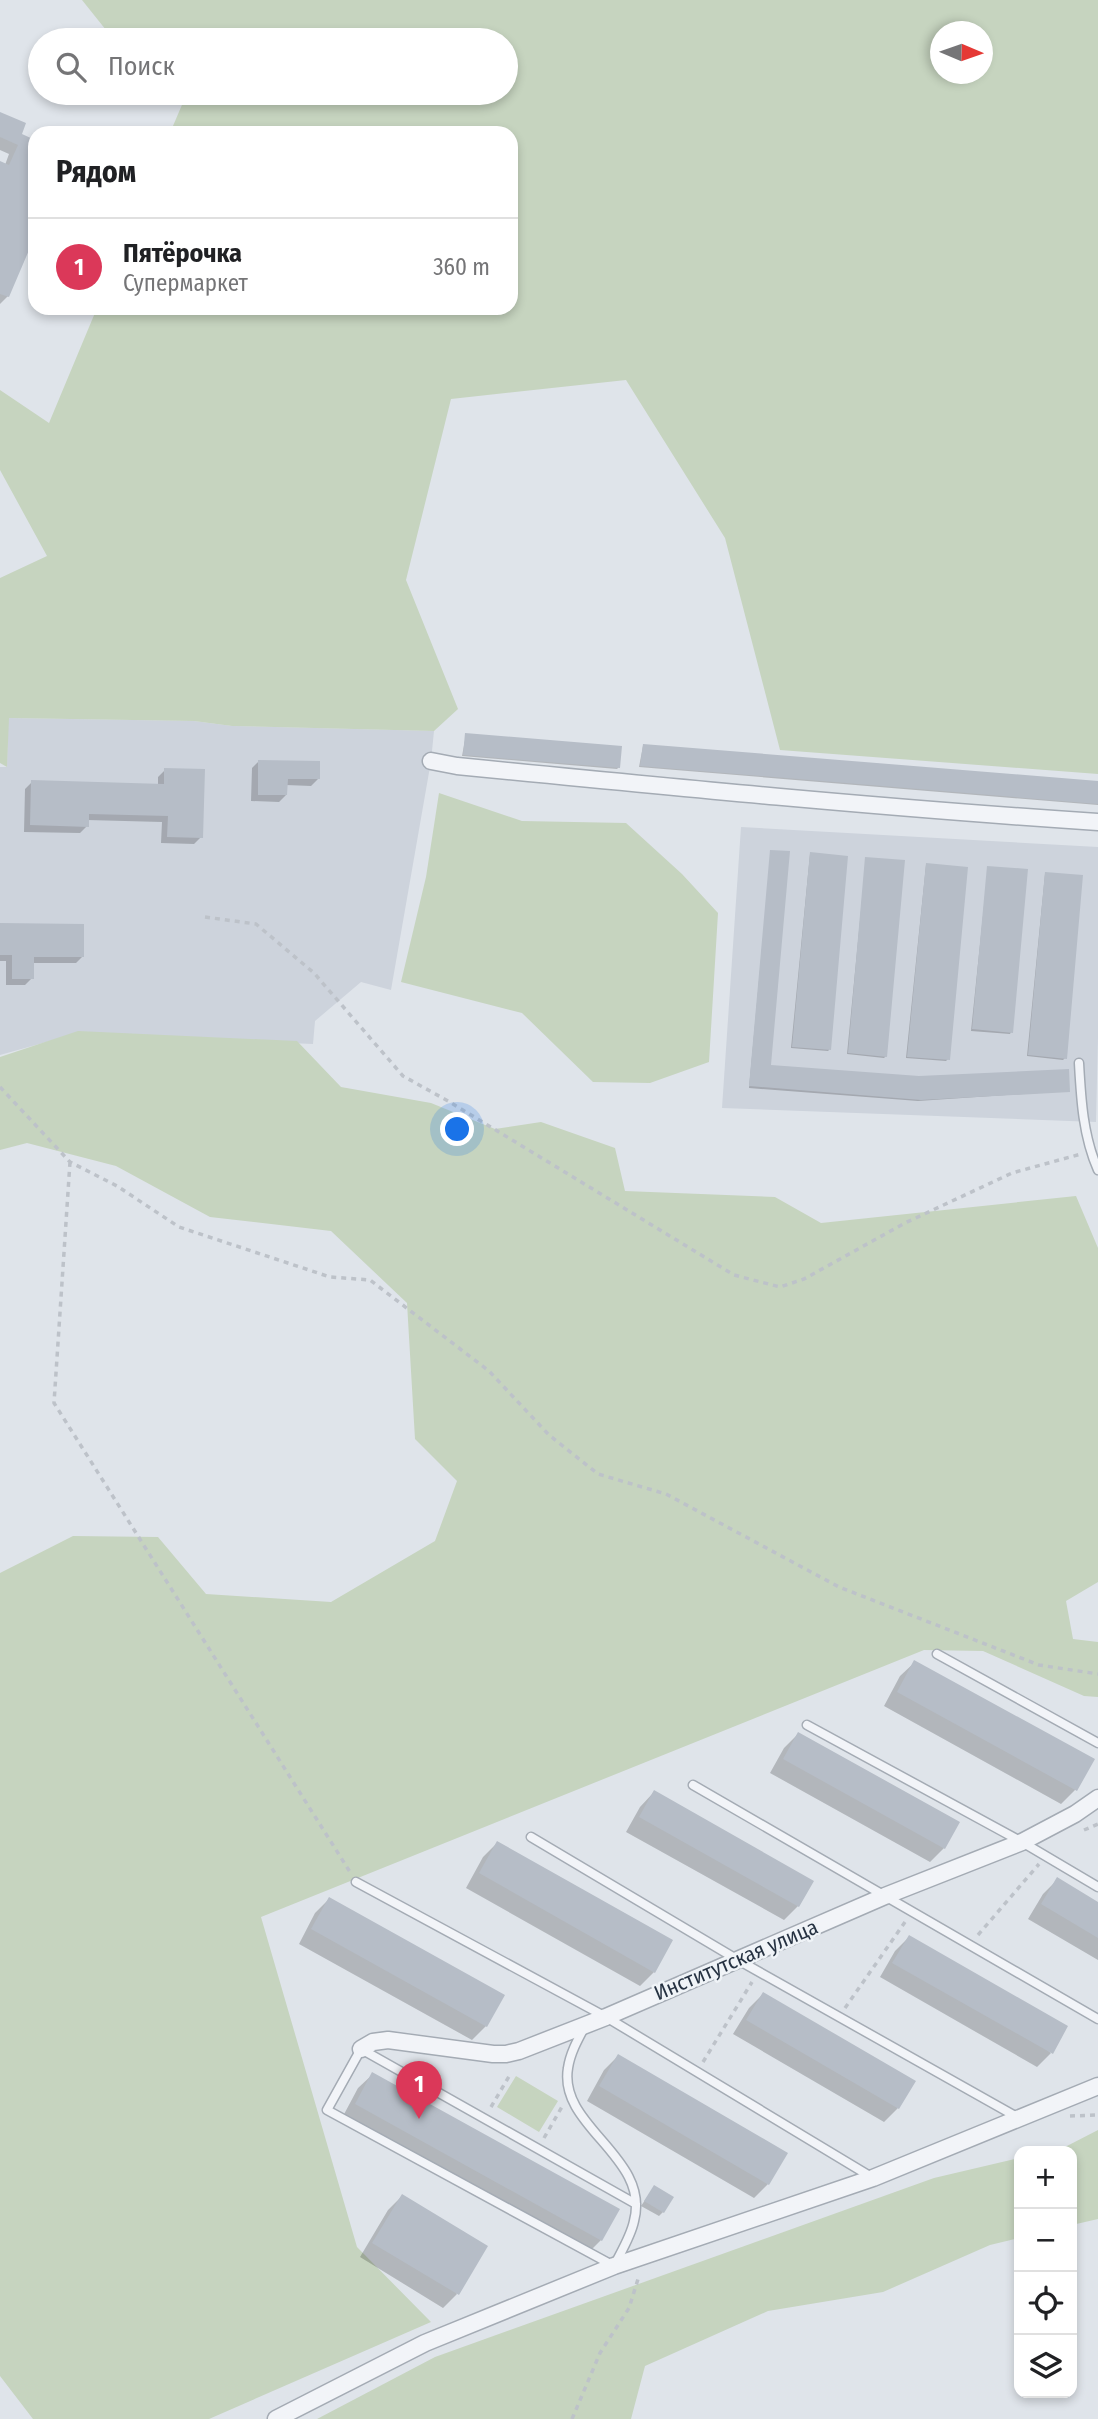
<!DOCTYPE html>
<html lang="ru">
<meta charset="utf-8">
<style>
body{margin:0;font-family:"Fira Sans Condensed",sans-serif;background:#f6f6f6;color:#202124}
.controls{position:absolute;right:21px;bottom:21px;display:grid;overflow:hidden;border-radius:14px;box-shadow:0 4px 10px #0003}
.controls button{width:63px;height:63px;display:grid;place-items:center;padding:0;border:0;border-bottom:2px solid #e0e0e0;background:#fff;color:#202124;font:35px sans-serif}
.compass{position:absolute;left:930px;top:21px;width:63px;height:63px;border-radius:50%;background:#fff;box-shadow:0 4px 10px #0003;rotate:92deg}
.you{position:absolute;left:458px;top:1130px;width:24px;height:24px;margin:-18px;border:5px solid #fff;border-radius:50%;background:#1a73e8;box-shadow:0 0 0 10px #1a73e833}
.badge{display:grid;place-items:center;width:46px;height:46px;border-radius:50%;background:#db3859;color:#fff;font-size:23px;font-weight:700}
.pin{position:absolute;translate:-50% -58px;filter:drop-shadow(0 2px 4px #0008)}
.pin::after{content:'';position:absolute;top:37px;width:24px;height:21px;background:inherit;clip-path:polygon(0 0,100% 0,50% 100%)}
.list{margin:0;padding:0;list-style:none}
h2{display:flex;justify-content:space-between;align-items:center;height:91px;margin:0;padding:0 28px;font-size:30px}
h2 small{font-size:23px;font-weight:400;color:#757577}
.list li{display:grid;grid-template-columns:46px 1fr auto;gap:21px;align-items:center;box-sizing:border-box;height:98px;padding:0 28px;border-top:2px solid #e0e0e0}
.list b{display:block;font-size:26px;white-space:nowrap}
.list p{margin:0;font-size:23px;white-space:nowrap;color:#757577}
.list em{font-size:23px;font-style:normal;color:#757577}
.icon{flex:none;width:38px;height:38px;fill:none;stroke:currentColor;stroke-width:2;stroke-linecap:round;stroke-linejoin:round}
.map{position:relative;flex:none;width:1098px;height:2419px;overflow:hidden}
.search{position:absolute;background:#fff;box-shadow:0 4px 10px #0003;left:28px;top:28px;width:490px;height:77px;display:flex;align-items:center;gap:18px;box-sizing:border-box;padding:0 24px;border-radius:38px;color:#757577;font-size:26px}
.panel{position:absolute;background:#fff;box-shadow:0 4px 10px #0003;left:28px;top:126px;width:490px;height:189px;border-radius:21px}
.map>svg:first-child{display:block}
</style>
<div class="map">
<svg width="1098" height="2419" viewBox="0 0 1098 2419">
<rect width="100%" height="100%" fill="#dfe4ea"/>
<path fill="#cdd3dc" d="M8 718 194 721 232 726 434 731 431 761 391 990 361 982 315 1021 313 1044 75 1034 0 1055V767H7Z
M741 827 1098 847V1037L1096 1122 722 1108Z"/>
<path fill="#c6d4bf" fill-rule="evenodd" d="M82 0H1098V774L780 750 725 538 626 380 451 399 406 580 458 709 434 731 232 726 194 721 9 718 7 767 0 763V578L47 556 0 470V390L49 423 97 308H511V133H170L187 93H506V40H114ZM940 32H982V74H940Z
M439 793 522 821 626 823 682 874 718 913 709 1062 650 1083 593 1082 522 1013 401 982 426 877Z
M78 1031 297 1041 341 1087 431 1103 495 1129 541 1122 615 1148 625 1191 775 1197 821 1223 1076 1196 1098 1248V1582L1066 1601 1073 1639 1098 1642V1697L1084 1696 983 1651 924 1650 261 1917 357 2247 431 2322 209 2419H33L0 2376V1573L73 1536 158 1537 206 1594 331 1602 435 1541 457 1481 415 1439 407 1303 331 1231 210 1217 116 1166 27 1143 0 1150V1057Z
M516 2076 558 2101 539 2132 497 2107Z
M1098 2130V2219L1072 2225V2151H1047L1065 2147Z
M1019 2158V2238L990 2245 883 2292 768 2311 645 2366 631 2419H317L435 2357 934 2178Z"/>
<path fill="#0003" d="M0 114 19 135 35 141V231L8 296 0 304V163L5 165 9 154 0 150Z
M466 735 619 767 617 769 462 756Z
M643 746 1098 783V805L639 767Z
M259 761 318 779 311 786 286 785V795L279 802 251 801 252 768Z
M165 770 201 837 194 844 161 843 162 822 87 820V826L80 833 24 832 25 789 32 782 158 785V777Z
M771 852 769 1066 1068 1091 918 1101 749 1088Z
M810 854 829 1050 828 1051 791 1048Z
M866 859 886 1056 884 1058 847 1054Z
M926 865 948 1059 946 1061 906 1058Z
M988 867 1011 1032 1010 1034 971 1031Z
M1045 874 1065 1058 1063 1060 1027 1056Z
M0 925 83 956 76 963H32V978L25 985H6V961H0Z
M915 1662 1092 1759 1075 1790 1061 1804 884 1706 900 1676Z
M798 1734 944 1848 930 1862 770 1773 784 1748Z
M654 1792 812 1881 798 1906 784 1920 626 1832 640 1807Z
M497 1843 654 1972 640 1986 466 1888 483 1857Z
M1057 1880 1098 1904V1960L1028 1919 1043 1894Z
M329 1899 502 1996 486 2026 472 2040 299 1944 315 1913Z
M909 1937 1051 2053 1037 2067 880 1977 895 1951Z
M763 1994 898 2108 884 2122 733 2034 749 2008Z
M618 2056 768 2184 754 2198 587 2101 604 2070Z
M373 2074 601 2240 587 2254 342 2118 358 2088Z
M654 2187 663 2212 659 2216 641 2206Z
M402 2196 457 2294 443 2308 360 2257 388 2210Z"/>
<path fill="#b6bdc7" d="M0 112 26 123 22 134 35 140V236L9 297 0 294V161L9 165 18 145 0 137Z
M465 733 622 746 620 768 463 755Z
M643 744 1098 781V804L640 766Z
M258 760 320 761V779H288L287 795H258Z
M164 768 205 769 203 838 167 837 168 816 89 814V827L30 825 31 780 164 784Z
M770 850 790 851 771 1065 919 1076 1069 1069 1070 1092 921 1100 749 1086Z
M810 852 848 856 831 1050 792 1047Z
M865 857 905 860 887 1057 848 1053Z
M926 863 968 867 950 1060 907 1057Z
M987 866 1028 869 1013 1033 972 1029Z
M1045 872 1083 875 1067 1059 1028 1055Z
M0 923 84 924V957H34V979H12V955H0Z
M914 1660 1095 1759 1077 1791 897 1692Z
M798 1732 960 1822 945 1849 783 1759Z
M654 1790 814 1881 799 1907 639 1817Z
M497 1841 673 1940 655 1973 479 1873Z
M1057 1877 1098 1902V1938L1041 1904Z
M329 1897 505 1995 487 2027 311 1929Z
M909 1935 1068 2026 1053 2054 892 1963Z
M763 1992 916 2081 899 2109 746 2020Z
M618 2054 788 2153 769 2185 599 2086Z
M372 2072 620 2209 602 2241 355 2104Z
M654 2185 674 2197 664 2213 644 2201Z
M402 2194 488 2246 459 2295 372 2243Z"/>
<g fill="none" stroke-linecap="round" stroke-linejoin="round">
<g stroke="#a4abb4" stroke-width="11">
<path id="lane" d="M1079 1063C1081 1099 1083 1136 1098 1170
M937 1654 1098 1743
M807 1725 1022 1842 1098 1887
M693 1785 1098 2019
M531 1837 738 1960 1017 2117
M356 1882 606 2017 873 2178
M584 2028C577 2041 570 2054 568 2068 558 2127 651 2157 634 2221 631 2236 621 2252 614 2266L327 2110 361 2049 636 2204"/>
</g>
<g stroke="#a4abb4" stroke-width="19">
<path id="street" d="M431 761 457 766C670 787 884 808 1098 822
M361 2049 373 2042 388 2040 493 2054H506L519 2051 606 2017 885 1896 1022 1842 1075 1814 1098 1798
M276 2419 425 2343 614 2266 873 2178 1098 2086"/>
</g>
<path stroke="#bdc2c9" stroke-width="3.5" stroke-dasharray="5 5" stroke-linecap="butt" d="M205 917 256 924 314 973 403 1076 448 1101 734 1275 780 1287 804 1279 905 1223 1012 1173 1081 1154
M0 1087 70 1162 117 1186 179 1227 330 1277 370 1280 489 1371 549 1435 598 1474 666 1494 839 1587 1039 1665 1098 1674
M70 1162 54 1403 350 1872
M1084 1830 1098 1824
M978 1935 1039 1864
M845 2008 905 1922
M703 2062 752 1982
M491 2107 511 2073
M1070 2116 1098 2115
M544 2138 563 2105
M572 2419 600 2353 629 2308 639 2276"/>
<use href="#lane" stroke="#f2f4f8" stroke-width="8"/>
<use href="#street" stroke="#f2f4f8" stroke-width="16"/>
</g>
<g text-anchor="middle" dominant-baseline="central" stroke-width="5" stroke-linejoin="round" paint-order="stroke">
<g font-size="21" fill="#263242" stroke="#eff3f7">
<text transform="translate(736 1960) rotate(-23)">Институтская улица</text>
</g>
</g>
</svg>
<div class="controls">
<button>+</button>
<button>−</button>
<button><svg class="icon" aria-label="locate" viewBox="0 0 24 24"><circle cx="12" cy="12" r="6"/><path d="M12 2v4M12 18v4M2 12h4M18 12h4"/></svg></button>
<button><svg class="icon" aria-label="layers" viewBox="0 0 24 24"><path d="M12 4l9 5-9 5-9-5zM3 14l9 5 9-5"/></svg></button>
</div>
<svg class="compass" viewBox="-18 -18 36 36"><path d="M0-13l5 13h-10z" fill="#e53935"/><path d="M0 13l5-13h-10z" fill="#757577"/></svg>
<div class="you"></div>
<div class="pin badge" style="left:419px;top:2119px">1</div>
<div class="search"><svg class="icon" aria-label="search" viewBox="0 0 24 24"><circle cx="10" cy="10" r="6"/><path d="M15 15l6 6"/></svg>Поиск</div>
<section class="panel">
<h2>Рядом<small></small></h2>
<ul class="list">
<li><span class="badge">1</span><div><b>Пятёрочка</b><p>Супермаркет</p></div><em>360 m</em></li>
</ul>
</section>
</div>
